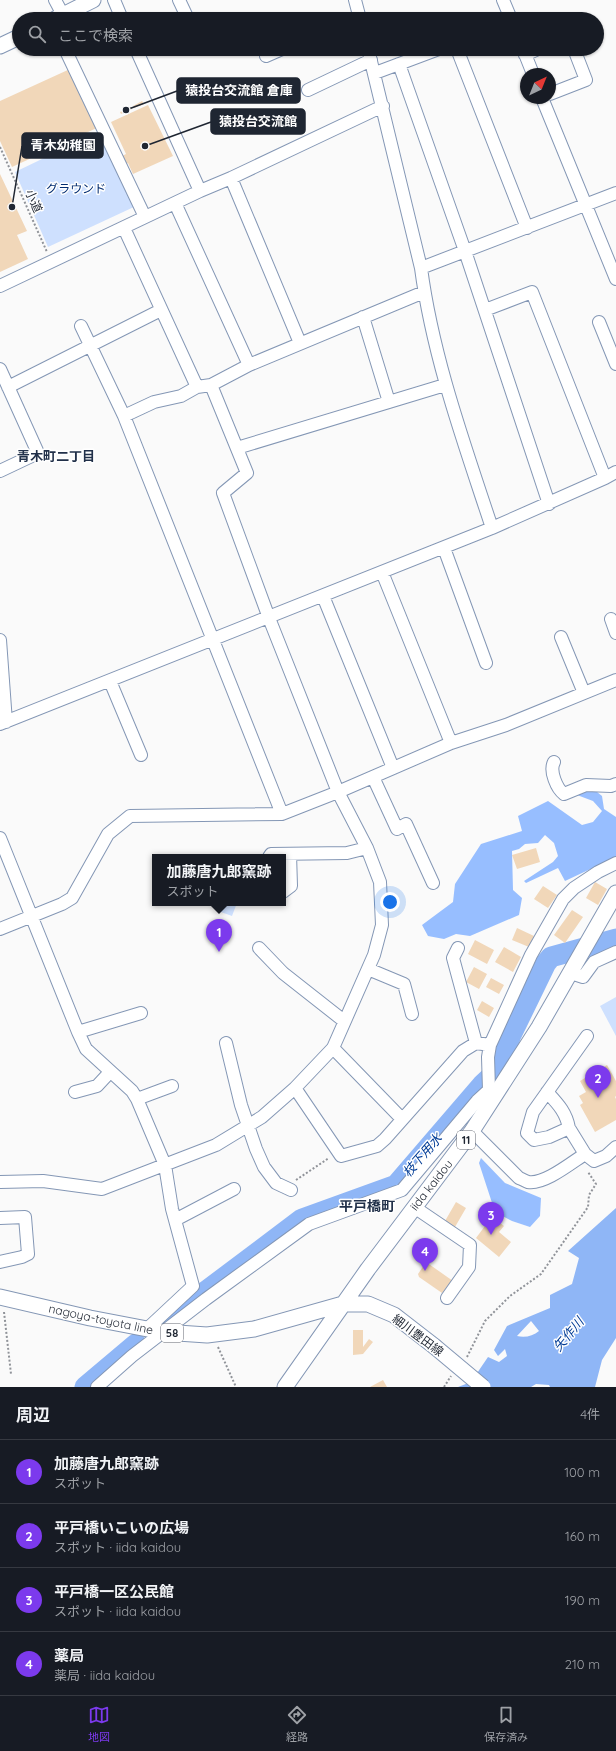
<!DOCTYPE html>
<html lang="ja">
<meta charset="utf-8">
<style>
body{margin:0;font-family:Quicksand,"Noto Sans JP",sans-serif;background:#20242c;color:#f1f3f6}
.compass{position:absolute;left:520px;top:68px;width:36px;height:36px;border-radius:50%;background:#171b24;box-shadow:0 1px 3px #0004;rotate:43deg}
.you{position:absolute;left:390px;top:902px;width:14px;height:14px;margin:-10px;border:3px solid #fff;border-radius:50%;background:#1a73e8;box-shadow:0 0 0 6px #1a73e833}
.badge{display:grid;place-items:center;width:26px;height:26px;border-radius:50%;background:#7c3aed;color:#fff;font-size:13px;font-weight:700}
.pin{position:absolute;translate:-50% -33px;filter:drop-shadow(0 1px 2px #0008)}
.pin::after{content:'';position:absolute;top:21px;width:14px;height:12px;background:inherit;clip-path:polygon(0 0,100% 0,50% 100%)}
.popup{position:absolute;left:152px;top:854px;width:134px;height:52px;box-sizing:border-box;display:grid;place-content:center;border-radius:0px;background:#171b24;filter:drop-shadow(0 1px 3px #0005);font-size:13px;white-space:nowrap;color:#9ea1a6}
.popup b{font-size:15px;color:#f1f3f6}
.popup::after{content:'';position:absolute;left:50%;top:100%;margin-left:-8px;border:8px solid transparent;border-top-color:#171b24}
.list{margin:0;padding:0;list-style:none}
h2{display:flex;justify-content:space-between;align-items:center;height:52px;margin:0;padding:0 16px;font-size:17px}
h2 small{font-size:13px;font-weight:400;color:#9ea1a6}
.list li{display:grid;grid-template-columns:26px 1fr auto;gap:12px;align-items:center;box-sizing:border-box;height:64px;padding:0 16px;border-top:1px solid #363941}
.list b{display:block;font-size:15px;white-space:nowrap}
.list p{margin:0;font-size:13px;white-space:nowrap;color:#9ea1a6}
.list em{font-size:13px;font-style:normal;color:#9ea1a6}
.icon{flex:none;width:22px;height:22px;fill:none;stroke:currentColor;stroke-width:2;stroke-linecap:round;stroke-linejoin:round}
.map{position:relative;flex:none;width:616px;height:1387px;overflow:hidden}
.search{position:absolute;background:#171b24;box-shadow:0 1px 3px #0004;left:12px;right:12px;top:12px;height:44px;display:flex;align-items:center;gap:10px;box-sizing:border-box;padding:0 14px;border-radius:22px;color:#9ea1a6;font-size:15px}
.sheet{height:308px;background:#171b24}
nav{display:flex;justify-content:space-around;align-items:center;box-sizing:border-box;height:56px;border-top:1px solid #363941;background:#171b24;font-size:11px;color:#9ea1a6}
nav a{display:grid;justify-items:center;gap:2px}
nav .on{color:#7c3aed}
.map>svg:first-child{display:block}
</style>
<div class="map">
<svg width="616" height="1387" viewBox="0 0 616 1387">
<rect width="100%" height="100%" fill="#fafafa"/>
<path fill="#cee0fe" d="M100 131 136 206 48 247 15 172Z
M221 903H237L232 916 218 911Z
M616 997V1036L600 1006Z"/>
<path fill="#97beff" d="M592 788 602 796 604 809 616 817V857L565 881 558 868 526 883 524 881 553 862 558 856 554 843 545 835 538 843 525 844 519 849 512 851 513 890 522 898 519 915 470 936 456 934 444 939 428 936 422 925 453 902 455 884 481 844 522 831 518 816 548 801 582 825 593 822 602 811 593 801 577 795 578 790Z
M481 1158 505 1183 541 1198 540 1216 530 1227 512 1221 495 1212 479 1163Z"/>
<path fill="#8fb6f6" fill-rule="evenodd" d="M616 1208V1338L602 1360 595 1387H550L549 1385 536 1384 531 1387H458L471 1382 488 1357 499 1362 507 1356 505 1349 498 1356 494 1350 507 1326 550 1308V1295L572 1284 579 1258 568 1251ZM531 1321 539 1331C533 1336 525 1338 517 1336Z"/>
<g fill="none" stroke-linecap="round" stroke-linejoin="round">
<path stroke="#8fb6f6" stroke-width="21" d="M169 1319 302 1219 396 1185 482 1085 497 1071 511 1035 546 963 551 957 616 939
M85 1387 136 1344"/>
</g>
<path fill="#f1d7b9" d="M70 69 99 127 12 167 0 141V101Z
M142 101 144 104 134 108 133 106Z
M148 105 173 156 133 174 128 163 124 165 120 157 126 154 111 122Z
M131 107 132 109 121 114 120 112Z
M0 174 27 231 17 235 28 259 0 272Z
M536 848 540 862 517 869 512 855Z
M595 882 607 889 598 905 586 898Z
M543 886 557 895 548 908 534 899Z
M572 910 583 917 565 943 554 935Z
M517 928 534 936 529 947 512 940Z
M475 940 494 950 487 964 468 954Z
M504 947 521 957 513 972 495 962Z
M474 967 487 974 479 989 466 982Z
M491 978 504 985 499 994 486 987Z
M482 1001 494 1008 489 1017 477 1010Z
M607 1065 616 1081V1096L615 1097 616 1099V1120L595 1132 580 1105 583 1103 579 1096 586 1092 580 1081Z
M456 1202 466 1208 455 1227 445 1221Z
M494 1218 504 1226 499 1232 511 1242 499 1257 476 1238 488 1222 490 1223Z
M426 1262 453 1281 442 1293 419 1277 418 1274Z
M353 1330H363V1347L369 1339 373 1342 363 1354 353 1355Z
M383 1380 387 1387H370Z"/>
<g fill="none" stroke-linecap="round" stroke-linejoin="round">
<g stroke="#8497b5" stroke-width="14">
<path id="minor" d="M55 0 63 15
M114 0 122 19
M179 0 188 19
M355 0 360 19
M503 0 511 19
M65 49 145 217
M368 49 421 268C433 358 464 443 492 528
M457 49 527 228
M523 49 533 74
M525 55 538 49
M266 56 282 49
M399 64 465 251 549 504
M375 73 439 49
M308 90 371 60
M550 94 586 80 574 49
M542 98 616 279
M231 178 300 343
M200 191 231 178 383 106
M175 203 249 365
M124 228 197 387
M421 268 616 193
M0 286 200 191 136 49
M485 310 532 292 605 478
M363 317 389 402
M599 322 616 364
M81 326 124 416 282 814
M0 369 38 453 0 471
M211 385 247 473 223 493 269 618 338 792 367 848 380 882 382 925 374 955 333 1048 295 1088 341 1156 377 1146 385 1139 463 1051 476 1043 490 1045
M8 387 161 310
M124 416 154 402 181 396 197 387 211 385 249 365 424 292
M237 448 445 385
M444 548 486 663
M323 596 393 768
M611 619 616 633
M561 637 584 693
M0 640 6 722
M110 681 141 755
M0 724 492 528 605 478 616 472
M451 743 506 725 616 680
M554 762C549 771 557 789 564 794L586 785 611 786 616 784
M373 777 397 829 406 824 433 883
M0 838 78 1032 86 1049 132 1091 137 1099 165 1165 172 1209 193 1286 147 1329
M269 857 271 854 347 853 367 848
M283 892 291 886 290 854
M0 929 62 904 72 898 108 834 130 816 282 814 338 792 451 743 382 572
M259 948 283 973 344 1021
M458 948 453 958 476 1043
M368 969 404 984 412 1014
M571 973 583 977 594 962 616 952
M78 1032 141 1013
M226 1043 241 1105 256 1149 264 1167 276 1183 291 1190
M333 1048 402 1119
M75 1092 97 1086 110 1072
M547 1092C558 1104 566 1112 569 1128
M495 1095 489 1090 488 1057 490 1045 531 955 563 899 574 888 598 872 616 863
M137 1099 172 1086
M472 1131 519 1178C522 1179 525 1181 528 1182 544 1185 571 1163 585 1154L569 1128 549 1137 534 1140 527 1133 533 1112 587 1036
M585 1154 594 1161 606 1156 616 1147
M0 1182 43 1181 102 1189 216 1145 262 1117 295 1088
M414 1207 470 1245 469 1267 447 1298
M0 1218 25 1217 28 1254 22 1257 0 1262
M175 1220 234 1189
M97 1387 132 1356 206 1299 309 1224 402 1190 477 1101 489 1090"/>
</g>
<g stroke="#8497b5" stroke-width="17">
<path id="major" d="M55 19 93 0
M0 46 19 37
M0 1297 90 1318 163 1332 207 1335 254 1329 343 1304H368L394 1315 434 1346
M285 1387 368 1269 472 1131 539 1027 616 893"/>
</g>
<path stroke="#909399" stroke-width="2" stroke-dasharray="2 2" stroke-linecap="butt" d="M0 147 47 252
M296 1180 329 1158
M4 1312 11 1374
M218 1347 236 1387
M467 1357 485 1321 510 1296 541 1274 588 1207 589 1195 596 1184 588 1172
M444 1387 451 1376"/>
<use href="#minor" stroke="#fff" stroke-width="12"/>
<use href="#major" stroke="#fff" stroke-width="15"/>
<g stroke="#8497b5" stroke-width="17" stroke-linecap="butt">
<path id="major-bridge" d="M434 1346 483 1387"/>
</g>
<use href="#major-bridge" stroke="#fff" stroke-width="15"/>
</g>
<g text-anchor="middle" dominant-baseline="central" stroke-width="3" stroke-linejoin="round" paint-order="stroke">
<g fill="#fff" stroke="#626770" stroke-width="1">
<rect x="457" y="1131" width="18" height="18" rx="3"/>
<rect x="161" y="1324" width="22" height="18" rx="3"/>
</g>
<g font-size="11" font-weight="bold" fill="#1f2632">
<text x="466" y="1140">11</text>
<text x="172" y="1333">58</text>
</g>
<g font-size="12" fill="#022c70" stroke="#fff">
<text x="76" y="188">グラウンド</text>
</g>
<g font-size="12" fill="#1f2632" stroke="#fff">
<text transform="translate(34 201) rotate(66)">小道</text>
<text transform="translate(431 1185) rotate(-52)">iida kaidou</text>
<text transform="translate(101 1319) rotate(12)">nagoya-toyota line</text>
<text transform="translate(418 1335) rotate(37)">細川豊田線</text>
</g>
<g font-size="13" font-weight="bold" fill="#213049" stroke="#fff">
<text x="56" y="456">青木町二丁目</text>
</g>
<g font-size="13" font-style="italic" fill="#023c96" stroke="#fff">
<text transform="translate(422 1155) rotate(-49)">枝下用水</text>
<text transform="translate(568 1334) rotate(-50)">矢作川</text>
</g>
<g font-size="14" font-weight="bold" fill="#213049" stroke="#fff">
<text x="367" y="1206">平戸橋町</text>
</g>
</g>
<path fill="none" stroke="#1f2632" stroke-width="1.5" d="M126 110L177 91M145 146L211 122M12 207L22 146"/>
<g fill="#1f2632" stroke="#fff" stroke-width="1.5">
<circle cx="126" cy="110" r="4"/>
<circle cx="145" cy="146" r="4"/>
<circle cx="12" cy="207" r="4"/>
</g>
<g fill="#1f2632" stroke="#1f2632" stroke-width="1.5">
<rect x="177" y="78" width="123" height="25" rx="4"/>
<rect x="211" y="109" width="94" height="25" rx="4"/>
<rect x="22" y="133" width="81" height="25" rx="4"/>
</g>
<g font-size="13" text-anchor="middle" font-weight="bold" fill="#fff">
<text x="239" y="95">猿投台交流館 倉庫</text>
<text x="258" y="126">猿投台交流館</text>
<text x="63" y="150">青木幼稚園</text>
</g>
</svg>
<svg class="compass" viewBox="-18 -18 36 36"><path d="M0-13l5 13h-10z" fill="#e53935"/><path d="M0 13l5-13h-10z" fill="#9ea1a6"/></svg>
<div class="you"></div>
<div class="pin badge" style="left:219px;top:952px">1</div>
<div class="popup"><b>加藤唐九郎窯跡</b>スポット</div>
<div class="pin badge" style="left:598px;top:1098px">2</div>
<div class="pin badge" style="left:491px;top:1235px">3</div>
<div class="pin badge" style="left:425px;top:1271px">4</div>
<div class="search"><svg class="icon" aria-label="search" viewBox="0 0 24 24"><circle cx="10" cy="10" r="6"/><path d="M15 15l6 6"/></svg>ここで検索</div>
</div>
<section class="sheet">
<h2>周辺<small>4件</small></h2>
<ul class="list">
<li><span class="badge">1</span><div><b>加藤唐九郎窯跡</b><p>スポット</p></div><em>100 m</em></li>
<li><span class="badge">2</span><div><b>平戸橋いこいの広場</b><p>スポット · iida kaidou</p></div><em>160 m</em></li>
<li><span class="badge">3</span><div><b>平戸橋一区公民館</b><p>スポット · iida kaidou</p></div><em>190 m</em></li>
<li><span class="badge">4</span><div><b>薬局</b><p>薬局 · iida kaidou</p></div><em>210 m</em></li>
</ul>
</section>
<nav>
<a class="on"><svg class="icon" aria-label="map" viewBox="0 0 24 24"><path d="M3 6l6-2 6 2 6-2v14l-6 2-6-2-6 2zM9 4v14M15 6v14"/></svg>地図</a>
<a><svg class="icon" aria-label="directions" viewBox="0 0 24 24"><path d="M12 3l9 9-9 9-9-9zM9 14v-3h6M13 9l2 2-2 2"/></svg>経路</a>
<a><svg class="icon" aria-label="saved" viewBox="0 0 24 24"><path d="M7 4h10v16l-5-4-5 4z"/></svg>保存済み</a>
</nav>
